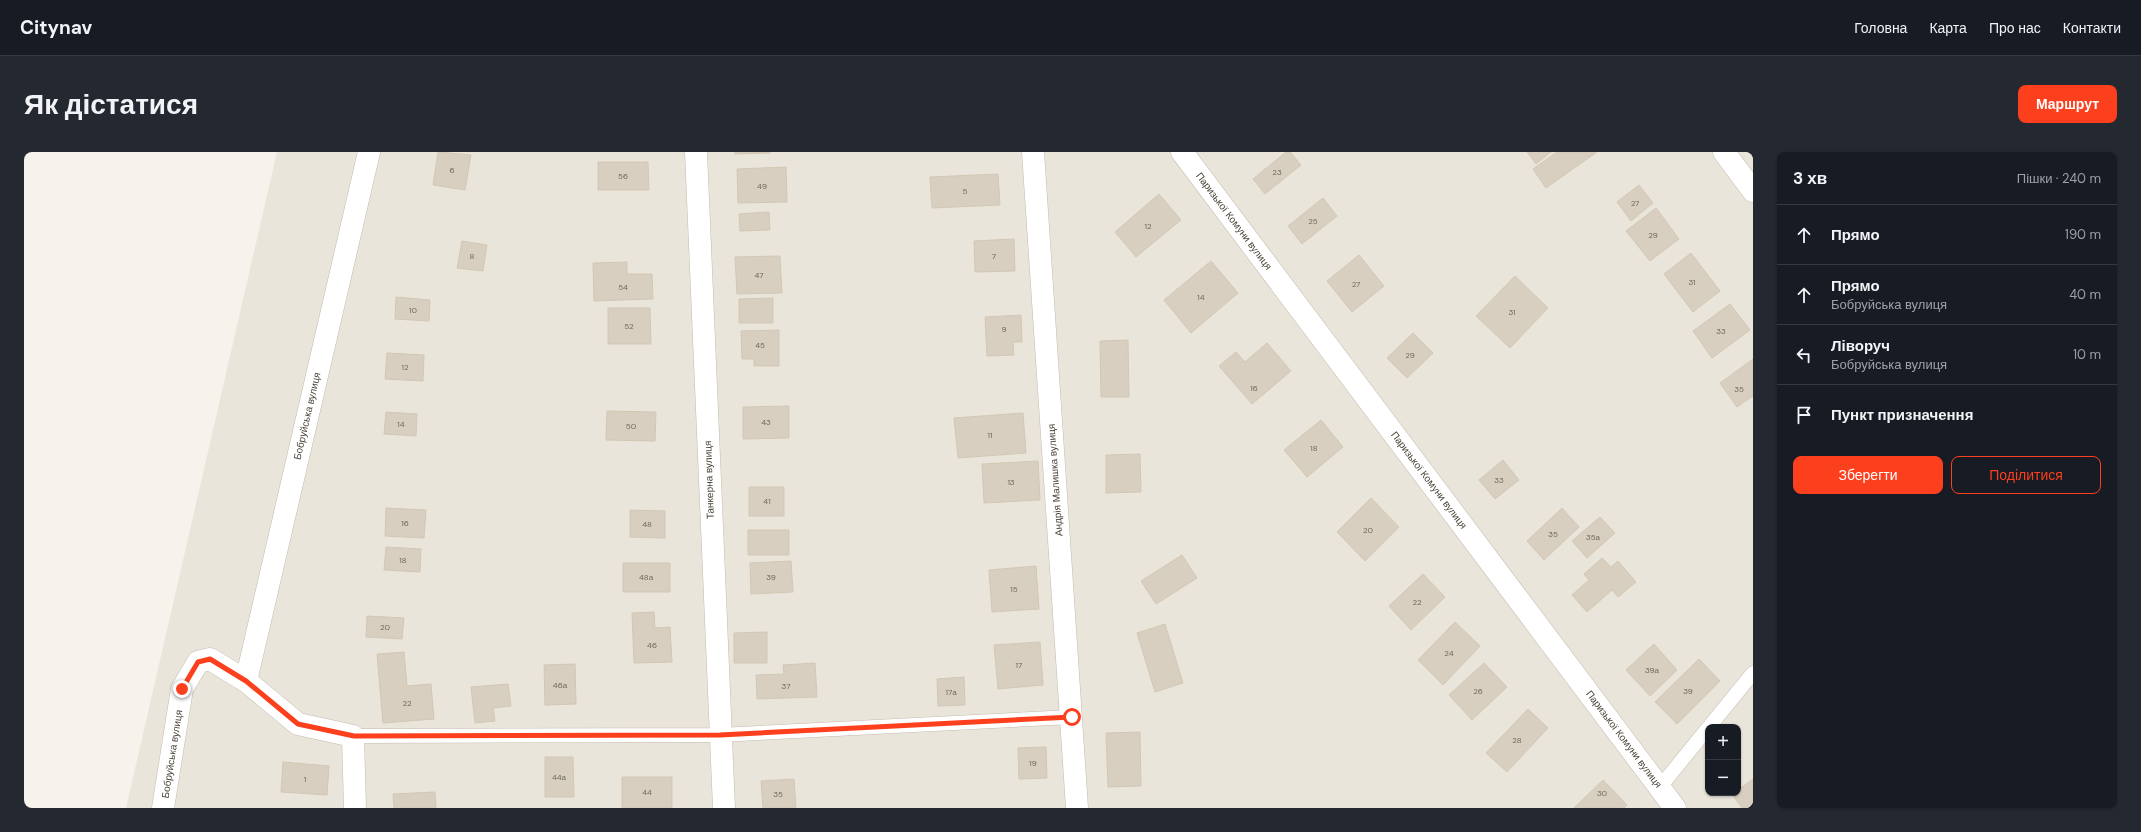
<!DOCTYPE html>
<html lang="uk">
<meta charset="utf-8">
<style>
body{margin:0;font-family:"DM Sans",sans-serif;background:#242831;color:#f1f3f6}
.controls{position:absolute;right:12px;bottom:12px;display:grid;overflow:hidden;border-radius:8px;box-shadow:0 1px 3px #0004}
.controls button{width:36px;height:36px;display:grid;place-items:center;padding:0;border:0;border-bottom:1px solid #363941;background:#171b24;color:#f1f3f6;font:20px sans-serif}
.stop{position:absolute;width:12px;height:12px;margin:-9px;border:3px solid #fc3f1d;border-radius:50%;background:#fff}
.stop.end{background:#fc3f1d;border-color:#fff;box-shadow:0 1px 4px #0008}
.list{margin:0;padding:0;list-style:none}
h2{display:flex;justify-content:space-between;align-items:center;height:52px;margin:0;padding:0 16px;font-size:17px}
h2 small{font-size:13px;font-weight:400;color:#9ea1a6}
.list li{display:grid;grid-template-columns:26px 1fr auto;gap:12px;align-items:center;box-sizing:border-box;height:60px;padding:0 16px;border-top:1px solid #363941}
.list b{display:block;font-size:15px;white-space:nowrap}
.list p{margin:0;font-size:13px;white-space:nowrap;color:#9ea1a6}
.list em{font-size:13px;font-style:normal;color:#9ea1a6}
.actions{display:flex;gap:8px;padding:12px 16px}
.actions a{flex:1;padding:9px 0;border:1px solid #fc3f1d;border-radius:8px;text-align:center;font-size:14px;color:#fc3f1d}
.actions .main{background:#fc3f1d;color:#fff}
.icon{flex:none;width:22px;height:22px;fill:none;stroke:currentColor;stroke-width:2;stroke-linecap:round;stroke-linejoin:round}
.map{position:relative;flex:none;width:1729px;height:656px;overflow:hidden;border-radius:8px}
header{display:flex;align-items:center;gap:24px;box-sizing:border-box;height:56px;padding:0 20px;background:#171b24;border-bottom:1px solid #363941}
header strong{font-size:19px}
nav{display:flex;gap:22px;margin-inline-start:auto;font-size:14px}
.intro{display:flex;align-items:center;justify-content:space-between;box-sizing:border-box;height:96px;padding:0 24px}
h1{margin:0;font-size:28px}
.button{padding:10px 18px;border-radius:8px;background:#fc3f1d;color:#fff;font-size:14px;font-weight:700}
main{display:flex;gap:24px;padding:0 24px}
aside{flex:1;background:#171b24;border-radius:8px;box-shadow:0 1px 3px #0004}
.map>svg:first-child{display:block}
</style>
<header>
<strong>Citynav</strong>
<nav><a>Головна</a><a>Карта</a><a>Про нас</a><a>Контакти</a></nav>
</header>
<div class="intro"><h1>Як дістатися</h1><a class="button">Маршрут</a></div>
<main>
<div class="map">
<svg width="1729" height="656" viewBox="0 0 1729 656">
<rect width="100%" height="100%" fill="#f6f3ec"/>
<path fill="#eae5da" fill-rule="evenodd" d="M253 0H1729V656H102ZM1684 575H1714V641H1684Z"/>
<path fill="#d8cfc1" stroke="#d3c7b4" d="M414 0 447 3 441 38 409 33Z
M711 0H746V1L711 2Z
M1262 0H1266L1277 13 1241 42 1229 27Z
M1503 0H1527L1512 12Z
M1533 0H1573L1522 36 1509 17Z
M574 10H624L625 38H574Z
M762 15 763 50 714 51 713 17Z
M974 22 976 53 908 56 906 25Z
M1615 33 1629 51 1607 69 1593 50Z
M1135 42 1157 68 1112 105 1091 80Z
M1299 46 1313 64 1278 92 1264 74Z
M1632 56 1655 87 1626 109 1602 79Z
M745 60 746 78 716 79 715 62Z
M990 87 991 119 951 120 950 89Z
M438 89 463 93 459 119 433 116Z
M1667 101 1696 139 1669 160 1640 122Z
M1335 103 1360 134 1328 160 1303 129Z
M756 104 758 141 713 142 711 105Z
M1187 109 1214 141 1167 181 1140 148Z
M603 110V122H628L629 147 570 149 569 111Z
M1491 124 1524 156 1486 196 1452 164Z
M372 145 406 148 405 169 371 167Z
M749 146V171H715V147Z
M1706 152 1726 178 1688 206 1669 179Z
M584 156H626L627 192H584Z
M997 163 998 190H989L990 203 963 204 961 165Z
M755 178V214H730V207H718L717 179Z
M1389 181 1409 201 1383 226 1363 206Z
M1104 188 1105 245H1077L1076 189Z
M1243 191 1267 219 1228 252 1195 214 1212 200 1221 210Z
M363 201 400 203 399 229 361 227Z
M1729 207V244L1713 255 1696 231Z
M765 254V286L719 287V255Z
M583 259 632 260 631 289 582 288Z
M362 260 393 262 392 284 360 282Z
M999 261 1002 301 934 306 930 266Z
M1297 268 1319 295 1283 325 1260 298Z
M1116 302 1117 340 1082 341V303Z
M1479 308 1495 328 1471 347 1455 328Z
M1014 309 1016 348 960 351 958 312Z
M725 335H760V364H725Z
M1347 346 1375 375 1341 409 1313 380Z
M362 356 402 358 400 386 361 384Z
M1538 356 1555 375 1520 408 1503 389Z
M606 358 641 359V386L606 385Z
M1576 365 1591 381 1563 406 1548 389Z
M724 378H765V403H724Z
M362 395 397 397 396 420 360 418Z
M1158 403 1173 426 1132 452 1117 429Z
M1578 406 1587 415 1594 409 1612 430 1594 445 1588 438 1563 460 1548 443 1565 428 1560 422Z
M767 409 769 440 727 442 726 411Z
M599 411H646V440H599Z
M1012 414 1015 457 968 460 965 418Z
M1399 422 1421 445 1387 478 1365 454Z
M630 460 631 476 646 475 648 510 610 511 608 461Z
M343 464 380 466 378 487 342 485Z
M1431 470 1456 494 1419 533 1394 508Z
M1141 472 1159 531 1131 540 1113 481Z
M743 480V511H710V481Z
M1016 490 1019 533 974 537 970 493Z
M1630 492 1653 518 1626 544 1602 518Z
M380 500 383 534 407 532 410 567 359 571 353 502Z
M1675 507 1696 529 1653 572 1631 550Z
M791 511 793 545 733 547 732 523 760 522 759 513Z
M1460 511 1483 535 1448 568 1425 543Z
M551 512 552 552 521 553 520 513Z
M940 525 941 553 914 554 913 527Z
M484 532 487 554 469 556 471 569 451 571 447 535Z
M1504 557 1524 576 1483 620 1462 601Z
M1116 580 1117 634 1084 635 1082 581Z
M1022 595 1023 626 995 627 994 596Z
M521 605H549L550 645H521Z
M259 610 305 614 303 643 257 640Z
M598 625H648V656H598Z
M770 627 772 656H739L737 629Z
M1729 627V656H1718L1708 642 1714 641V638Z
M1579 628 1603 653 1600 656H1550Z
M411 640 412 656H370L369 642Z"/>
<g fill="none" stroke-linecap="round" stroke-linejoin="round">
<g stroke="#c2bbae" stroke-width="15">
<path id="lane" d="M1685 575 1729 521
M329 584 696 583 1048 565
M1636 635 1684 576"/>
</g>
<g stroke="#c2bbae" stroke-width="23">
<path id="street" d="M672 0 700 656
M1009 0 1053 656
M1158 0 1651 656
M1700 0 1729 39
M222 529 345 0
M139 656 158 537 174 510 186 507 222 529 274 572 329 584 331 656"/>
</g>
<use href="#lane" stroke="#fff" stroke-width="14"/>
<use href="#street" stroke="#fff" stroke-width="22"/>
</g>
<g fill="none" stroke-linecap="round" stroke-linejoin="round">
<path stroke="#fc3f1d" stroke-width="5" d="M158 537 174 510 186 507 222 529 274 572 330 584 696 583 1048 565"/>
</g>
<g text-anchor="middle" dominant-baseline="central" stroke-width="3" stroke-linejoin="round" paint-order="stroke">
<g font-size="8" fill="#6e675b">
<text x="428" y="18">6</text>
<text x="1253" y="20">23</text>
<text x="599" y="24">56</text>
<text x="738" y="34">49</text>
<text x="941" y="39">5</text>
<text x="1611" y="51">27</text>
<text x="1289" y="69">25</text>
<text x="1124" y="74">12</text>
<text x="1629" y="83">29</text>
<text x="448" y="104">8</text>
<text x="970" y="104">7</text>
<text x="735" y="123">47</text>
<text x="1668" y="130">31</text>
<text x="1332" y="132">27</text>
<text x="599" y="135">54</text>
<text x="1177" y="145">14</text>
<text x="389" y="158">10</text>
<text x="1488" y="160">31</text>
<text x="605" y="174">52</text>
<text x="980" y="177">9</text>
<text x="1697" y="179">33</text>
<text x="736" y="193">45</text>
<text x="1386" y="203">29</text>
<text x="381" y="215">12</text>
<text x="1230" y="236">16</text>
<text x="1715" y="237">35</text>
<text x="742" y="270">43</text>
<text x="377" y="272">14</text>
<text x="607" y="274">50</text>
<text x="966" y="283">11</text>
<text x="1290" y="296">18</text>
<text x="1475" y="328">33</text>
<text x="987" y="330">13</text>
<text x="743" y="349">41</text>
<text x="381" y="371">16</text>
<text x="623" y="372">48</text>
<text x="1344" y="378">20</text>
<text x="1529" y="382">35</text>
<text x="1569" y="385">35а</text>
<text x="379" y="408">18</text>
<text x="622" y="425">48а</text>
<text x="747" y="425">39</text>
<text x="990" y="437">15</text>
<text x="1393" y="450">22</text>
<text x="361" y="475">20</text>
<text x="628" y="493">46</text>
<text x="1425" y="501">24</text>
<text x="995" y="513">17</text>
<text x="1628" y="518">39а</text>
<text x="536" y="533">46а</text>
<text x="762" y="534">37</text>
<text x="1454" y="539">26</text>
<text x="1664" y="539">39</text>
<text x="927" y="540">17а</text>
<text x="383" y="551">22</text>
<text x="1493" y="588">28</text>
<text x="1009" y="611">19</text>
<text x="535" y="625">44а</text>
<text x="281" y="627">1</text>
<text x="623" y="640">44</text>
<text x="1578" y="641">30</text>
<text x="754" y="642">35</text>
</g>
<g font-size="10" fill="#4b4439" stroke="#fff">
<text transform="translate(1210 69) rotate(53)">Паризької Комуни вулиця</text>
<text transform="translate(283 264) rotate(-77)">Бобруйська вулиця</text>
<text transform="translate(685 328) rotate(-92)">Танкерна вулиця</text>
<text transform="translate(1031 328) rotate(-94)">Андрія Малишка вулиця</text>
<text transform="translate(1405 328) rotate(53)">Паризької Комуни вулиця</text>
<text transform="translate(1600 587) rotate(53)">Паризької Комуни вулиця</text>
<text transform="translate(148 602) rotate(-81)">Бобруйська вулиця</text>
</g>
</g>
</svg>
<div class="controls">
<button>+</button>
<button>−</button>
</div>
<div class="stop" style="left:1048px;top:565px"></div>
<div class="stop end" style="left:158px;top:537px"></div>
</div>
<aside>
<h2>3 хв<small>Пішки · 240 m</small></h2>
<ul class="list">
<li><svg class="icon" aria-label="ahead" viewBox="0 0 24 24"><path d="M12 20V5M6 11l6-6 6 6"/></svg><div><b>Прямо</b></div><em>190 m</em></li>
<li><svg class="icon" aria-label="ahead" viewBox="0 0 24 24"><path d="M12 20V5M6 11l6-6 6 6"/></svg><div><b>Прямо</b><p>Бобруйська вулиця</p></div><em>40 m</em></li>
<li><svg class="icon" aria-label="left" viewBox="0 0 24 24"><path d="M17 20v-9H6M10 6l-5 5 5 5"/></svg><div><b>Ліворуч</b><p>Бобруйська вулиця</p></div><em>10 m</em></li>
<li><svg class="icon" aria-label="arrive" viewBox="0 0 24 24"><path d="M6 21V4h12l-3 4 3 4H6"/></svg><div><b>Пункт призначення</b></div></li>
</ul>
<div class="actions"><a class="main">Зберегти</a><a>Поділитися</a></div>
</aside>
</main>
